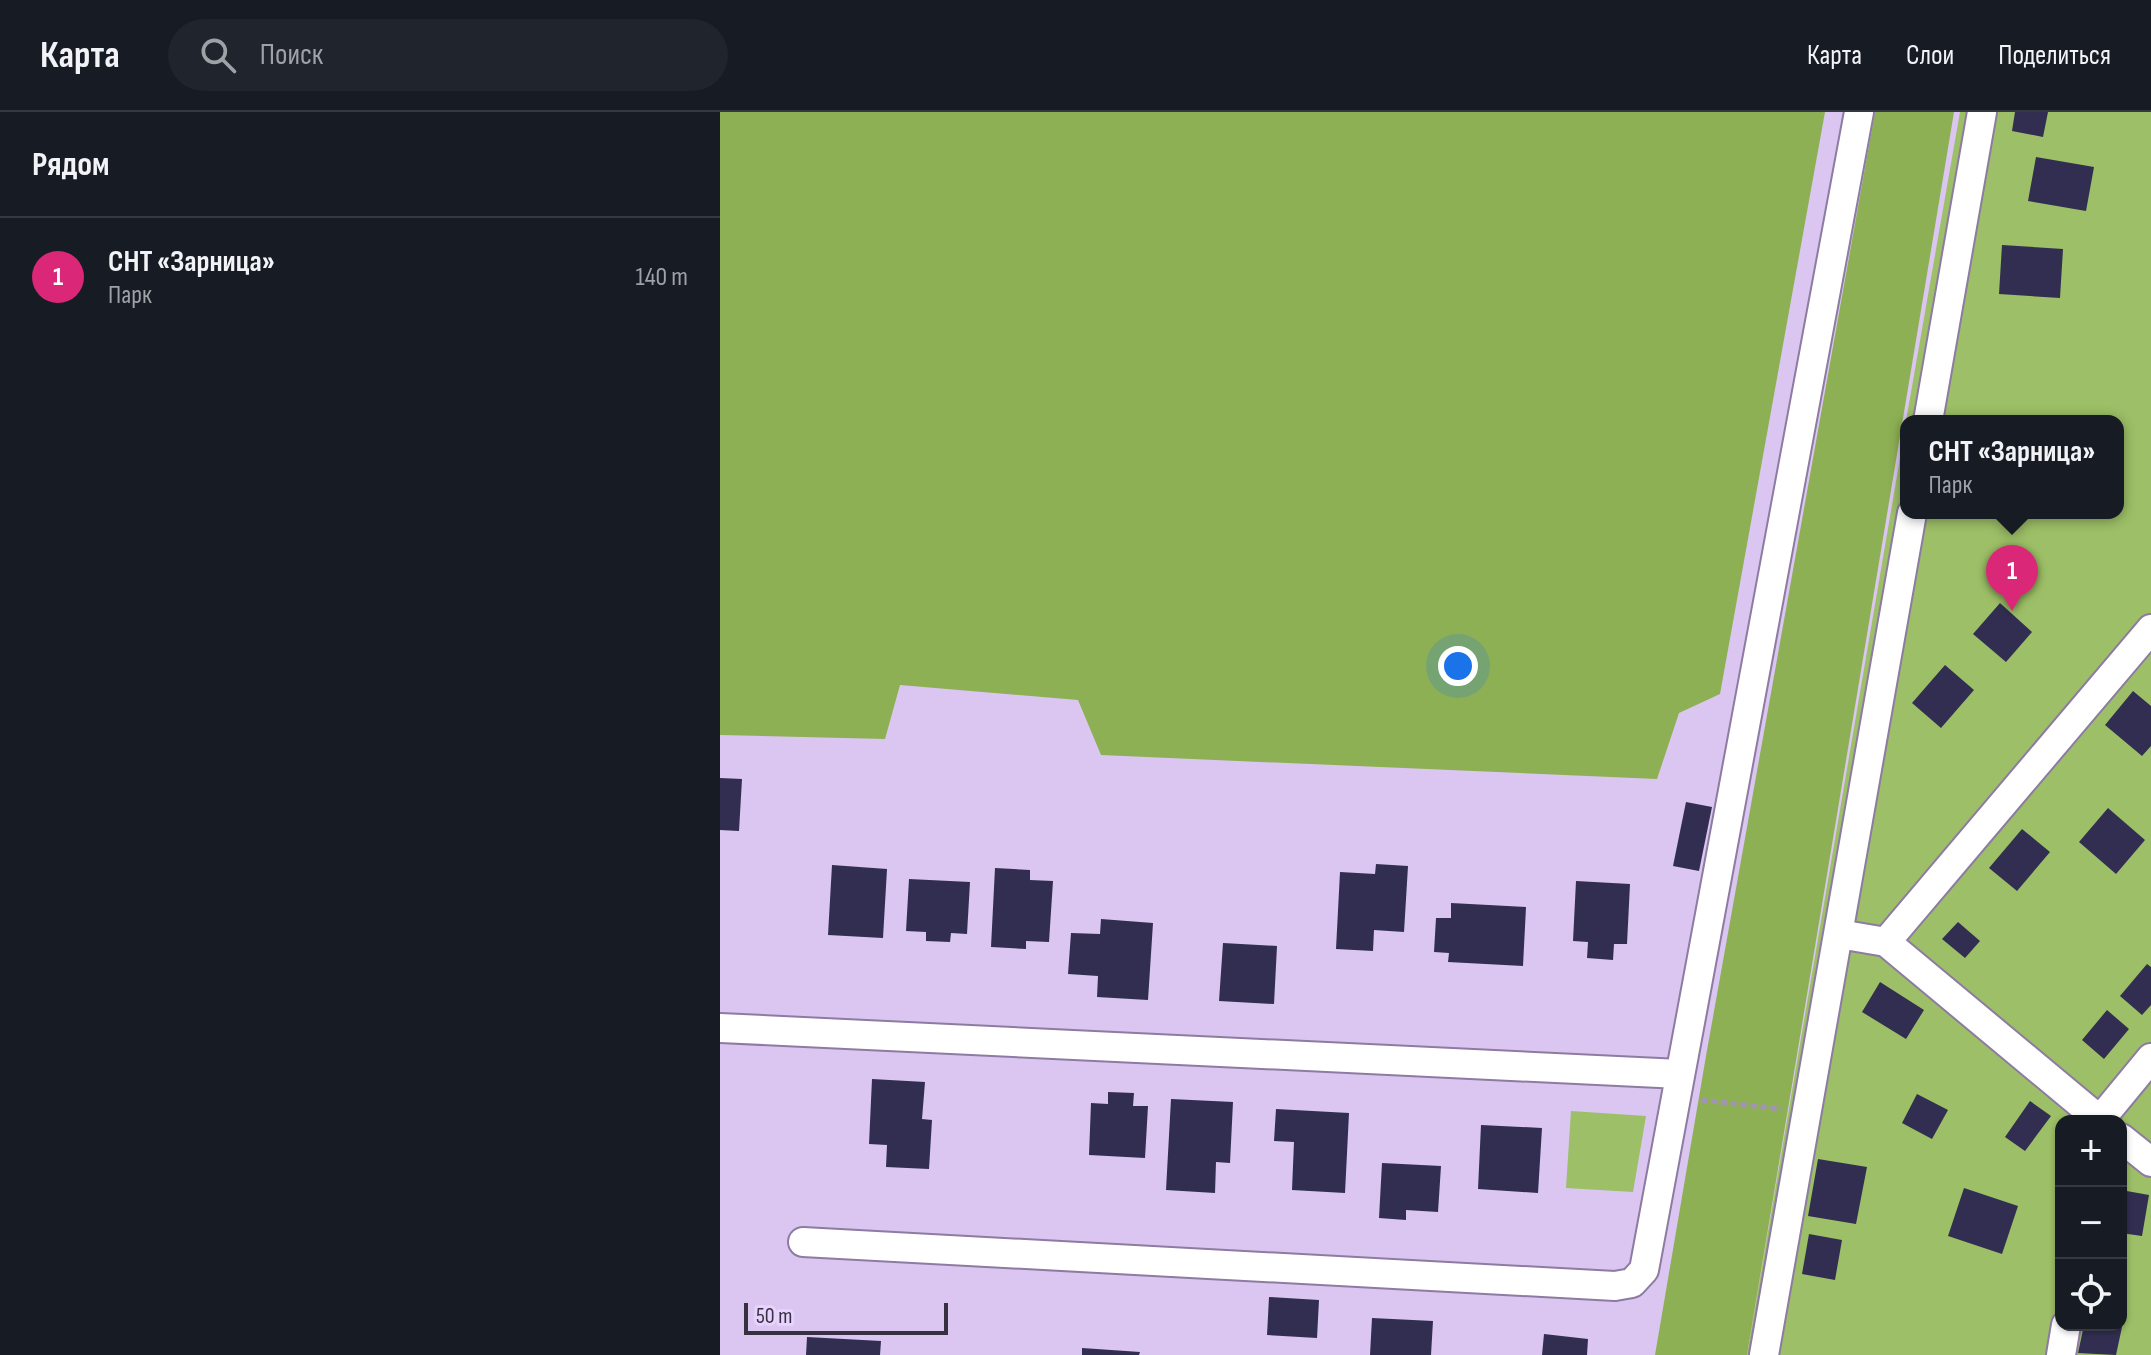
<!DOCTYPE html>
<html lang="ru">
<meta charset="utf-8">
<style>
body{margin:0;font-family:"Sofia Sans Condensed",sans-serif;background:#20242c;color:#f1f3f6}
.controls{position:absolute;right:24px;bottom:24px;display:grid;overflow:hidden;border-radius:16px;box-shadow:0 2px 6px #0004}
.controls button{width:72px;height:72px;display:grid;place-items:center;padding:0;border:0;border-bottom:2px solid #363941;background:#171b24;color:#f1f3f6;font:40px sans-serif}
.scale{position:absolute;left:24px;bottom:20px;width:204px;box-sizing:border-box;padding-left:8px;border:4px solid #373040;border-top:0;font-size:22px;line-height:28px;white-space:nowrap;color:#373040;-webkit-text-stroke:6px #e7d3fd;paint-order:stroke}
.you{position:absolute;left:738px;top:554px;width:28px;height:28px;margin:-20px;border:6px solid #fff;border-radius:50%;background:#1a73e8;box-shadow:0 0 0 12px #1a73e833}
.badge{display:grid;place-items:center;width:52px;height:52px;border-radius:50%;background:#db2777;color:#fff;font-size:26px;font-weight:700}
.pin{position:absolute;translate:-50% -66px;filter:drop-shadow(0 2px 4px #0008)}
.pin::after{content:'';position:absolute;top:42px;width:28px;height:24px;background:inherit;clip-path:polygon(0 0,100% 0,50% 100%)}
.popup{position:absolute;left:1180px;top:303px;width:224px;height:104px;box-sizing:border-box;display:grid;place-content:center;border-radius:16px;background:#171b24;filter:drop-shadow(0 2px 6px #0005);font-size:26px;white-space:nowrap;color:#9ea1a6}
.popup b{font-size:30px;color:#f1f3f6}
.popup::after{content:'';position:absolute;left:50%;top:100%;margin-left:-16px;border:16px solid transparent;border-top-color:#171b24}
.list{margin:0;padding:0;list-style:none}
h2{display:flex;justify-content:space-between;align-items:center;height:104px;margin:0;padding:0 32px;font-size:34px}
h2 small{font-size:26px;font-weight:400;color:#9ea1a6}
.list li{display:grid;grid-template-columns:52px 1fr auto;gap:24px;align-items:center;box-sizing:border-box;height:120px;padding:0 32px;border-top:2px solid #363941}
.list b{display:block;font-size:30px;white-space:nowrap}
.list p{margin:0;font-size:26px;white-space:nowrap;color:#9ea1a6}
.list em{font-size:26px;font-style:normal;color:#9ea1a6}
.icon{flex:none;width:44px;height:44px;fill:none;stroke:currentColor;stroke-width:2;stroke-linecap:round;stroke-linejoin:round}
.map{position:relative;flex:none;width:1431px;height:1243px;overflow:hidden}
header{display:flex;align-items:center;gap:48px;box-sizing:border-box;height:112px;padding:0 40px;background:#171b24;border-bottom:2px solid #363941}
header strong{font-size:38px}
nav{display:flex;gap:44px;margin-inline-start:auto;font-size:28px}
.search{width:560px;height:72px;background:#20242c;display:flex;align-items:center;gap:20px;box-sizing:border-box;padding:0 28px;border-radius:44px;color:#9ea1a6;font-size:30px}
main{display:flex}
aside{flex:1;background:#171b24}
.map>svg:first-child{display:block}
</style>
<header>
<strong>Карта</strong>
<div class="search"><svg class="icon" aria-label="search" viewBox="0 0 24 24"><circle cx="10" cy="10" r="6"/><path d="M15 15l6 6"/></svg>Поиск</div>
<nav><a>Карта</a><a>Слои</a><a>Поделиться</a></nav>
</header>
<main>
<aside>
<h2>Рядом<small></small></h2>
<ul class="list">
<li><span class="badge">1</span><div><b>СНТ «Зарница»</b><p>Парк</p></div><em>140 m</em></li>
</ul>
</aside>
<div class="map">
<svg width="1431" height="1243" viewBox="0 0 1431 1243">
<rect width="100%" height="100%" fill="#dac6f0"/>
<path fill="#9dbf67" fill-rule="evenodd" d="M1240 0H1431V1243H1027L1186 311V401H1398V309H1186ZM1341 1009H1401V1213H1341Z
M851 999 926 1004 913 1080 846 1076Z"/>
<path fill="#8db054" d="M0 0H1105L1000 582 959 601 937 667 381 643 358 588 180 573 165 627 0 623Z
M1155 0H1234L1027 1243H935L986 944Z"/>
<path fill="#312e51" d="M1295 0H1328L1323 25 1292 19Z
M1316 45 1374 55 1366 99 1308 89Z
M1282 133 1343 137 1340 186 1279 182Z
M1280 491 1312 520 1286 550 1253 522Z
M1225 553 1254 578 1221 616 1192 591Z
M1413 579 1431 594V634L1422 644 1385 613Z
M0 666 22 667 19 719 0 718Z
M966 690 992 695 979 759 953 754Z
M1388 696 1425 728 1396 762 1359 730Z
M1302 717 1330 740 1297 779 1269 756Z
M656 752 688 754 684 820 654 818 653 839 616 837 620 760 655 762Z
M112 753 167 757 163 826 108 823Z
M275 756 310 758V768L333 769 329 830 306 829V837L271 835Z
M189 767 250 770 247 822 231 821 230 830 206 829V820L186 819Z
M856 769 910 772 907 832H894L893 848 867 846 868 830 853 829Z
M731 791 806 795 803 854 728 850 729 841 714 840 716 806H731Z
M381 807 433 811 428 888 377 885 378 864 348 862 351 821 380 822Z
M1238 810 1260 829 1245 846 1222 827Z
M503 831 557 834 554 892 499 889Z
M1427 852 1431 855V893L1422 903 1400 884Z
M1160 870 1204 898 1186 927 1142 900Z
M1387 898 1409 917 1384 947 1362 928Z
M152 967 205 970 202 1007 212 1008 209 1057 166 1055 167 1033 149 1032Z
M388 980 414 981 413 994H428L425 1046 369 1043 371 991 388 992Z
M1197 982 1228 998 1212 1027 1182 1011Z
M451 987 513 990 510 1051 496 1050 495 1081 446 1078Z
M1310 989 1331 1004 1305 1039 1285 1025Z
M556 997 629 1001 625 1081 572 1078 574 1030 554 1029Z
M761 1013 822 1016 818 1081 758 1077Z
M1098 1047 1147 1055 1136 1112 1088 1104Z
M662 1051 721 1054 718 1100 686 1098V1108L659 1106Z
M1244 1076 1298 1094 1282 1142 1228 1124Z
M1401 1078 1429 1083 1422 1124 1401 1121Z
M1089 1122 1122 1128 1115 1168 1082 1162Z
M549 1185 599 1188 597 1226 547 1223Z
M652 1206 713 1209 711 1243H650Z
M1364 1213 1402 1215 1396 1243 1358 1241Z
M824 1222 868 1227 867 1243H822Z
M87 1225 161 1229 160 1243H86Z
M362 1236 420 1240 419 1243H362Z"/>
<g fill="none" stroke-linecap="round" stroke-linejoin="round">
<g stroke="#8d7ba1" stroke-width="32">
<path id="minor" d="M1208 309 1262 0
M1119 822 1166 830 1381 1009
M1166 830 1431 517
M0 916 960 962
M1379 1009 1431 946
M1401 1026 1431 1050
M83 1130 895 1174 912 1171 924 1158 1139 0
M1044 1243 1192 401
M1341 1243 1346 1213"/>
</g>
<path stroke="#a393b5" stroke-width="5" stroke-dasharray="6 4" stroke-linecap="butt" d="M981 988 1062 997"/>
<use href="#minor" stroke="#fff" stroke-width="28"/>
</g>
</svg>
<div class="controls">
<button>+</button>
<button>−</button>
<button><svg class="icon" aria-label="locate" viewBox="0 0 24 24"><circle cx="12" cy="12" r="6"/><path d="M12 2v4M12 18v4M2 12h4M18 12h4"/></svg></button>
</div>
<div class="scale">50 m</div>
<div class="you"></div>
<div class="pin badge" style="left:1292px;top:499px">1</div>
<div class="popup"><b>СНТ «Зарница»</b>Парк</div>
</div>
</main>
